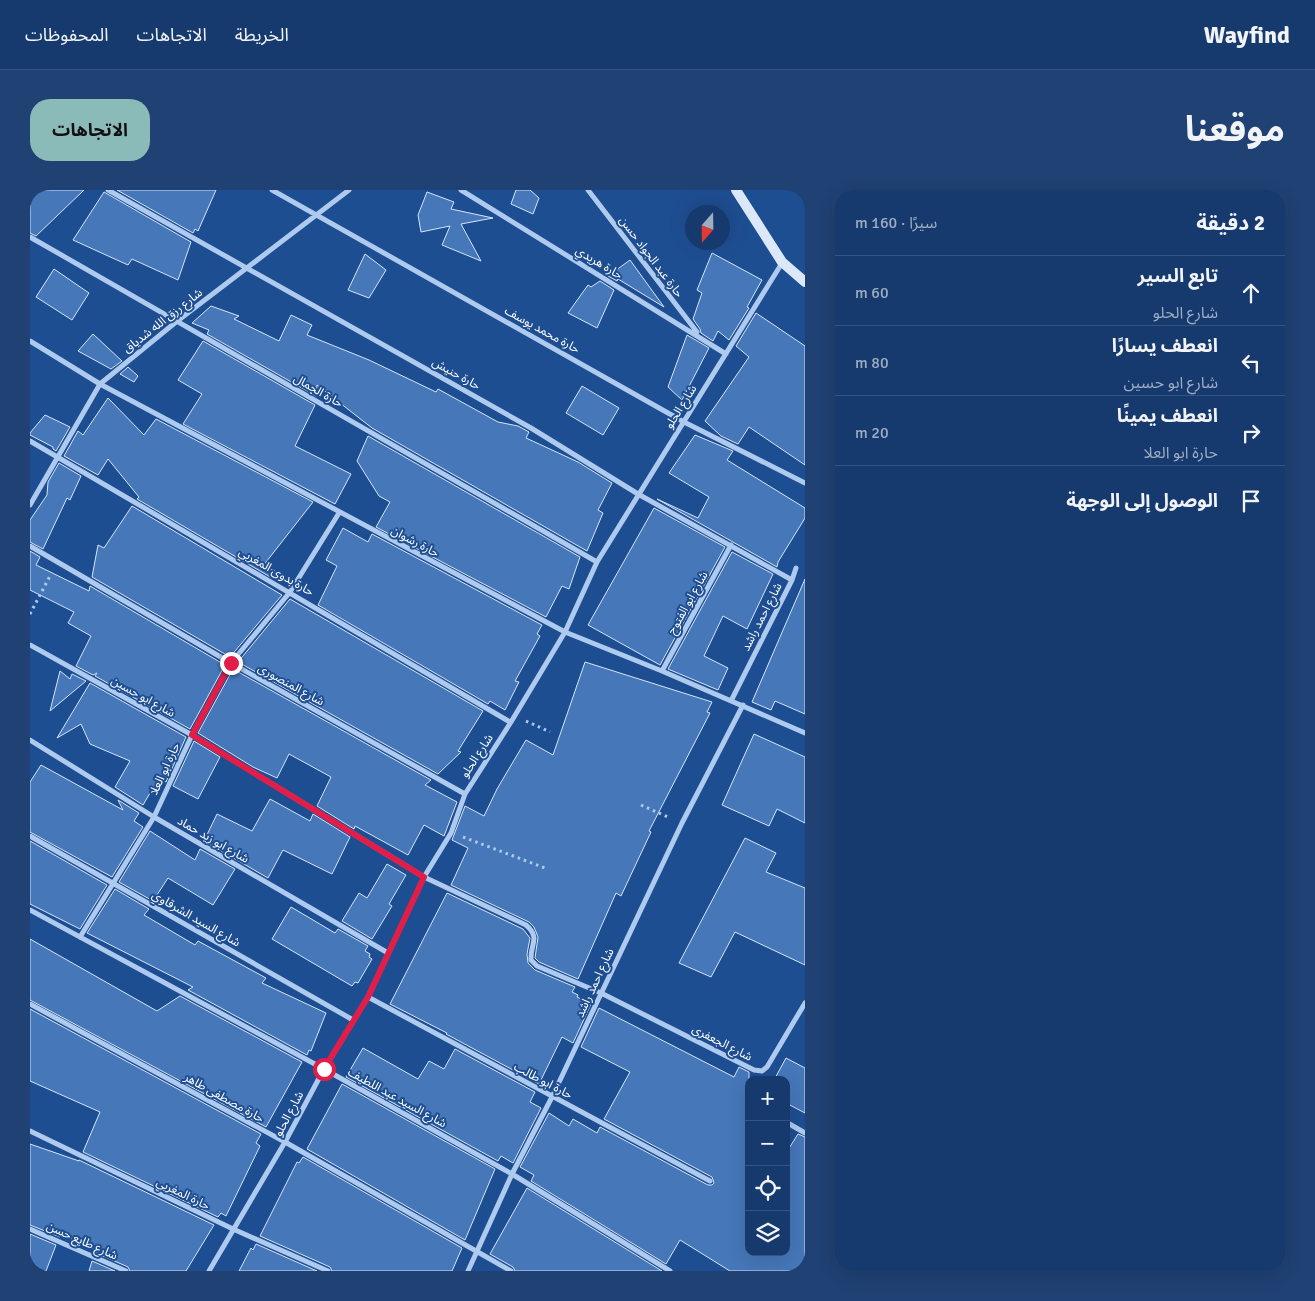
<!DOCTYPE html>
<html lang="ar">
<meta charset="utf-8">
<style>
body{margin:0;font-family:Signika,"Noto Sans Arabic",sans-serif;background:#1f4173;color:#f1f3f6;direction:rtl}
.controls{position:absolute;right:15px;bottom:15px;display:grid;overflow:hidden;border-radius:10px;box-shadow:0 5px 20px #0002}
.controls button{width:45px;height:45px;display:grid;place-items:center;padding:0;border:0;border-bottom:1px solid #355481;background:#163a6e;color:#f1f3f6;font:25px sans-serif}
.compass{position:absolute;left:655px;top:15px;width:45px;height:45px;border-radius:50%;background:#163a6e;box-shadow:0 5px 20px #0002;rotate:200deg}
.stop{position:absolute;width:15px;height:15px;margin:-11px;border:4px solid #e11d48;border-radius:50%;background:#fff}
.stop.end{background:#e11d48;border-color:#fff;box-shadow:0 1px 5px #0008}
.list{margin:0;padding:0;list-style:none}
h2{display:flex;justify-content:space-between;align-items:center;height:65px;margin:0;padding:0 20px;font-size:21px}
h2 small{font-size:16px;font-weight:400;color:#9eadc2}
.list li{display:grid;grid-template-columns:32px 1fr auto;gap:15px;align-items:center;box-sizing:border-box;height:70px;padding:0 20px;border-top:1px solid #355481}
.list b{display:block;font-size:19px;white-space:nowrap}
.list p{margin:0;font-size:16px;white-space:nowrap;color:#9eadc2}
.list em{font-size:16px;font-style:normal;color:#9eadc2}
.icon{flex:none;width:28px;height:28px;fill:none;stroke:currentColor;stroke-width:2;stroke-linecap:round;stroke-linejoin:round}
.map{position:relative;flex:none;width:775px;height:1081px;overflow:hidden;direction:ltr;border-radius:20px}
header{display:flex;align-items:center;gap:30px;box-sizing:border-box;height:70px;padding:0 25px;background:#163a6e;border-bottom:1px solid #355481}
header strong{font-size:24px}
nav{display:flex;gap:28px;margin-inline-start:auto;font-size:18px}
.intro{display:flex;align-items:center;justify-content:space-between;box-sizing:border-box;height:120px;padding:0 30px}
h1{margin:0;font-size:35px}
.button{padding:12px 22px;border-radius:20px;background:#8bbbb9;color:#111;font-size:18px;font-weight:700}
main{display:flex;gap:30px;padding:0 30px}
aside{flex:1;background:#163a6e;border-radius:20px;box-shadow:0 5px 20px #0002}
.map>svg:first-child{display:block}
</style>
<header>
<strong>Wayfind</strong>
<nav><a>الخريطة</a><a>الاتجاهات</a><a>المحفوظات</a></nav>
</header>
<div class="intro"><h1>موقعنا</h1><a class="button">الاتجاهات</a></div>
<main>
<aside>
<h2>2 دقيقة<small>سيرًا · 160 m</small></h2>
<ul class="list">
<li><svg class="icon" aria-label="ahead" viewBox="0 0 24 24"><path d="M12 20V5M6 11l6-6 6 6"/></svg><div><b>تابع السير</b><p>شارع الحلو</p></div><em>60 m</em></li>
<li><svg class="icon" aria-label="left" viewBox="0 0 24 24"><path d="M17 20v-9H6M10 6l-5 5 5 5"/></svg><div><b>انعطف يسارًا</b><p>شارع ابو حسين</p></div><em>80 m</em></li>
<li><svg class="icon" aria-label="right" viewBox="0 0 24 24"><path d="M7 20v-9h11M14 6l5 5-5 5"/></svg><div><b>انعطف يمينًا</b><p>حارة ابو العلا</p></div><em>20 m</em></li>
<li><svg class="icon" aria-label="arrive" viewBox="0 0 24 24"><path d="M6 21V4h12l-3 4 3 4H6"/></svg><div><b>الوصول إلى الوجهة</b></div></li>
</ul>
</aside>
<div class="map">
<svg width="775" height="1081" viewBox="0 0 775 1081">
<rect width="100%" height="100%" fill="#1e4e92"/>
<path fill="#4677b9" stroke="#d4e5fa" d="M0 0H54L6 46 0 43Z
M87 0H186L168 41 165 39 163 43Z
M486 0H500L509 8 503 24 481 14Z
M74 2 161 52 148 90 102 69 98 75 43 50Z
M397 2 424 12 421 19 463 28 431 34 451 71 412 55 420 36 391 42 388 25Z
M682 63 732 90 717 117 719 118 699 150 688 141 683 151 671 143 670 139 663 129 672 103 667 100Z
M335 64 356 80 339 108 318 100Z
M600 70 634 117 588 89 587 91 578 86Z
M24 79 59 103 42 130 6 107Z
M570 91 584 100 567 138 538 123 558 95 561 97Z
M181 116 209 126 204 129 249 151 261 125 282 135 277 145 339 170 406 202 408 199 468 232 488 236 499 242 496 248 548 272 582 293 568 320 573 323 557 361 342 238 287 195 286 206 177 144 179 140 162 133Z
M726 123 775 156V275L719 237 708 254 691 246 675 231 719 167 706 156Z
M63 144 92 171 81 179 48 161Z
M657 145 679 158 652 210 638 197Z
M173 151 285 215 265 256 321 284 305 314 153 234 172 204 148 190Z
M98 177 108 186 104 192 90 184Z
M552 196 589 218 573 245 536 223Z
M78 208 114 245 126 229 283 312 233 376 245 381 242 388 107 309 109 307 78 269 68 285 34 266 48 241 53 245Z
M15 225 40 237 26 261 23 259V257L0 245V243Z
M665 245 703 261 697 270 775 318V328L748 372 747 377 627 309 668 328 679 307 639 283Z
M338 246 550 367 539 399 532 396 516 427 346 337 360 312 349 306 327 271Z
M29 273 51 286 40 310 37 308 13 359 0 352V330L17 305 18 292Z
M102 316 252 405 200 467 62 387 68 355 74 358Z
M624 318 695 357 630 475 558 435Z
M313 338 338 352 342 344 512 435 507 444 510 446 485 491 489 492 475 520 460 511 458 514 288 415 307 376 296 370Z
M0 361 10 367 6 375 59 401 60 396 195 475 160 539 65 486 67 483 63 485 46 476 61 446 38 433 44 422 0 400Z
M702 362 743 384 717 439 693 426 674 466 698 478 688 500 638 479Z
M775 389V524L745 511 741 520 722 512Z
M260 409 453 521 428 561 431 562 408 584 208 472Z
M555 472 682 512 677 522 680 523 619 641 621 642 591 706 586 703 548 789 509 772 505 768 508 747 504 737 499 732 421 695 438 658 422 650 435 616 454 626 467 599 496 550 523 565Z
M203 479 401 590 395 595 427 612 414 646 394 635 378 665 325 636 324 639 287 616 301 587 259 564 247 588 223 577 168 543Z
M30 481 40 489 42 484 56 491 20 521Z
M60 493 156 547 136 592 129 588 113 615 85 597 100 571 60 554 51 534 27 548Z
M724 544 775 567V633L747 619 739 636 692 615Z
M164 551 190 567 168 609 143 596Z
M11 575 93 620 88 610 109 623 104 631 113 637 82 687 0 642V592Z
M240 609 280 631 283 624 320 647 302 684 253 660 238 688 174 651 187 624 222 641Z
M120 641 165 670 170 659 205 679 183 715 138 688 123 711 89 692Z
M715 648 746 663 736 682 775 698V775L705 742 681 787 649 773Z
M0 651 77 695 50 739 0 714Z
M357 674 376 685 359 714 362 716 342 749 312 731 329 703 337 708Z
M85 699 119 719 114 725 165 755 168 751 236 788 232 793 296 823 281 861 279 860 277 865 158 800 163 797 57 743Z
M417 703 493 739 500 748 497 764 498 773 505 780 545 797 542 802 548 805 547 807 561 814 543 853 532 847 509 894 416 844 417 843 360 814Z
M261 717 305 743 308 739 338 756 335 761 340 764 339 767 342 769 328 793 325 792 322 796 242 749Z
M0 749 127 821 150 806 272 872 236 937 0 810Z
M569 818 704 887 709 877 719 882V1062H756V963L768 944 775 947V1081H700L650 1050 636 1074 501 991 504 985 490 977 519 923 539 936 543 929 567 943 570 937 678 995H682L684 993 682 987 574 929 600 882 551 857Z
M0 819 231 944 226 953 230 956 196 1026 191 1023 188 1027 53 962 70 922 0 891Z
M333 858 388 889 399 871 414 879 425 859 505 902 500 912 511 918 483 973 471 966 468 971 316 887Z
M756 868 775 878V923L756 913V890H744Z
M312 894 465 979 435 1050 277 959Z
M0 954 49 971V970L184 1035 156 1081H100L98 1077 64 1062 65 1060 31 1044 30 1047 0 1035Z
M273 967 432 1058 422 1081H302L300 1077 230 1046 267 972 269 973Z
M497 998 632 1081H485L483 1077 460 1064Z
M0 1044 26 1055 16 1081H0Z
M226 1054 287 1081H209L221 1058 223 1060Z
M62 1071 85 1081H59Z"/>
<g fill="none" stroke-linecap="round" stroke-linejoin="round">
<path stroke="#aecaee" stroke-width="3" stroke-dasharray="2.5 4" stroke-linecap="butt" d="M0 424 21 384
M496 531 520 542
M611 615 640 628
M433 647 515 678"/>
<path stroke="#aecaee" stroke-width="5" d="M78 0 501 238 608 304 762 390
M242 0 654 232 775 293
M431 0 696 164
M558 0 667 142
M0 47 567 372
M0 151 70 194 535 442 632 481 775 543
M0 251 480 532
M0 315 70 194 146 132 319 0
M0 356 201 473 435 604
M0 455 162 545 394 687 496 735C511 748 500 754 501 770L507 776 571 803 724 880 732 881 737 877 775 813
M632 481 701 355
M701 511 762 390 766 378
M0 550 124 627 358 763
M0 646 323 830
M0 720 294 879 482 984 640 1081
M50 747 124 627 162 545 201 473 260 402 309 323
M338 807 680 991
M0 814 255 952 481 1081
M756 932 775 943
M0 941 203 1039 298 1081
M0 1039 96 1081
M179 1081 255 952 294 879 338 807 394 687 421 643 435 604 481 532 535 442 567 372 752 73
M438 1081 482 984 522 907 652 633 713 515"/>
<path stroke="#dbe8fa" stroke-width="10" d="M706 0 752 72 775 92"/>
</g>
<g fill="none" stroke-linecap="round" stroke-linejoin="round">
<path stroke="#e11d48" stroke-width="6" d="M201 473 162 545 394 687 338 807 294 879"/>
</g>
<g text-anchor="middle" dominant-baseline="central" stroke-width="4" stroke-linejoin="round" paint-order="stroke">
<g font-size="12" fill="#fff" stroke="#1e4e92">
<text transform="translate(621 67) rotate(53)">حارة عبد الجواد حسن</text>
<text transform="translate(569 73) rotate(31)">حارة هريدي</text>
<text transform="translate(133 131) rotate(-38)">شارع رزق الله شدياق</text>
<text transform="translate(512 140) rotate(29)">حارة محمد يوسف</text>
<text transform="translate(426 184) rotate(29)">حارة حنيش</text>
<text transform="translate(288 201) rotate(30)">حارة الجمال</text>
<text transform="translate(651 217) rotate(-58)">شارع الحلو</text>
<text transform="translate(385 352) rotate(28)">حارة رشوان</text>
<text transform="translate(246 382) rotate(30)">حارة بدوى المغربي</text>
<text transform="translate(658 413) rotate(-61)">شارع ابو الفتوح</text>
<text transform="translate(732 427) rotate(-63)">شارع احمد راشد</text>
<text transform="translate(261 495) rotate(29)">شارع المنصورى</text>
<text transform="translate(113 507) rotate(29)">شارع ابو حسين</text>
<text transform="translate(447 566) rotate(-57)">شارع الحلو</text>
<text transform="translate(135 579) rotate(-65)">حارة ابو العلا</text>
<text transform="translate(183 650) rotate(30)">شارع ابو زيد حماد</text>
<text transform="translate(166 729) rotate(30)">شارع السيد الشرقاوي</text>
<text transform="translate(565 793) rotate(-65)">شارع احمد راشد</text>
<text transform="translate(692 853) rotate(27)">شارع الجعفرى</text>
<text transform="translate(513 891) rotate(28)">حارة ابو طالب</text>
<text transform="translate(194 908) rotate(29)">حارة مصطفى طاهر</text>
<text transform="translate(367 908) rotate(29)">شارع السيد عبد اللطيف</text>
<text transform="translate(259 924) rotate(-62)">شارع الحلو</text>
<text transform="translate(153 1004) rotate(26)">حارة المغربي</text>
<text transform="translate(52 1051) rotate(24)">شارع طايع حسن</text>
</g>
</g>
</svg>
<div class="controls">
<button>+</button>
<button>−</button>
<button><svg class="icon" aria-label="locate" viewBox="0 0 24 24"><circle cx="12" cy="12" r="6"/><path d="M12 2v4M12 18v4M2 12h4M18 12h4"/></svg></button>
<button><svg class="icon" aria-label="layers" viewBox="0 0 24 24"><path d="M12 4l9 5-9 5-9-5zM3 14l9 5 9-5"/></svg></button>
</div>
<svg class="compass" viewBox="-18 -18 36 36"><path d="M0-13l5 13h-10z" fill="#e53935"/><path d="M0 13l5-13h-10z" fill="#9eadc2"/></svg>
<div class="stop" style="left:294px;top:879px"></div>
<div class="stop end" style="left:201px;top:473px"></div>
</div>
</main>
